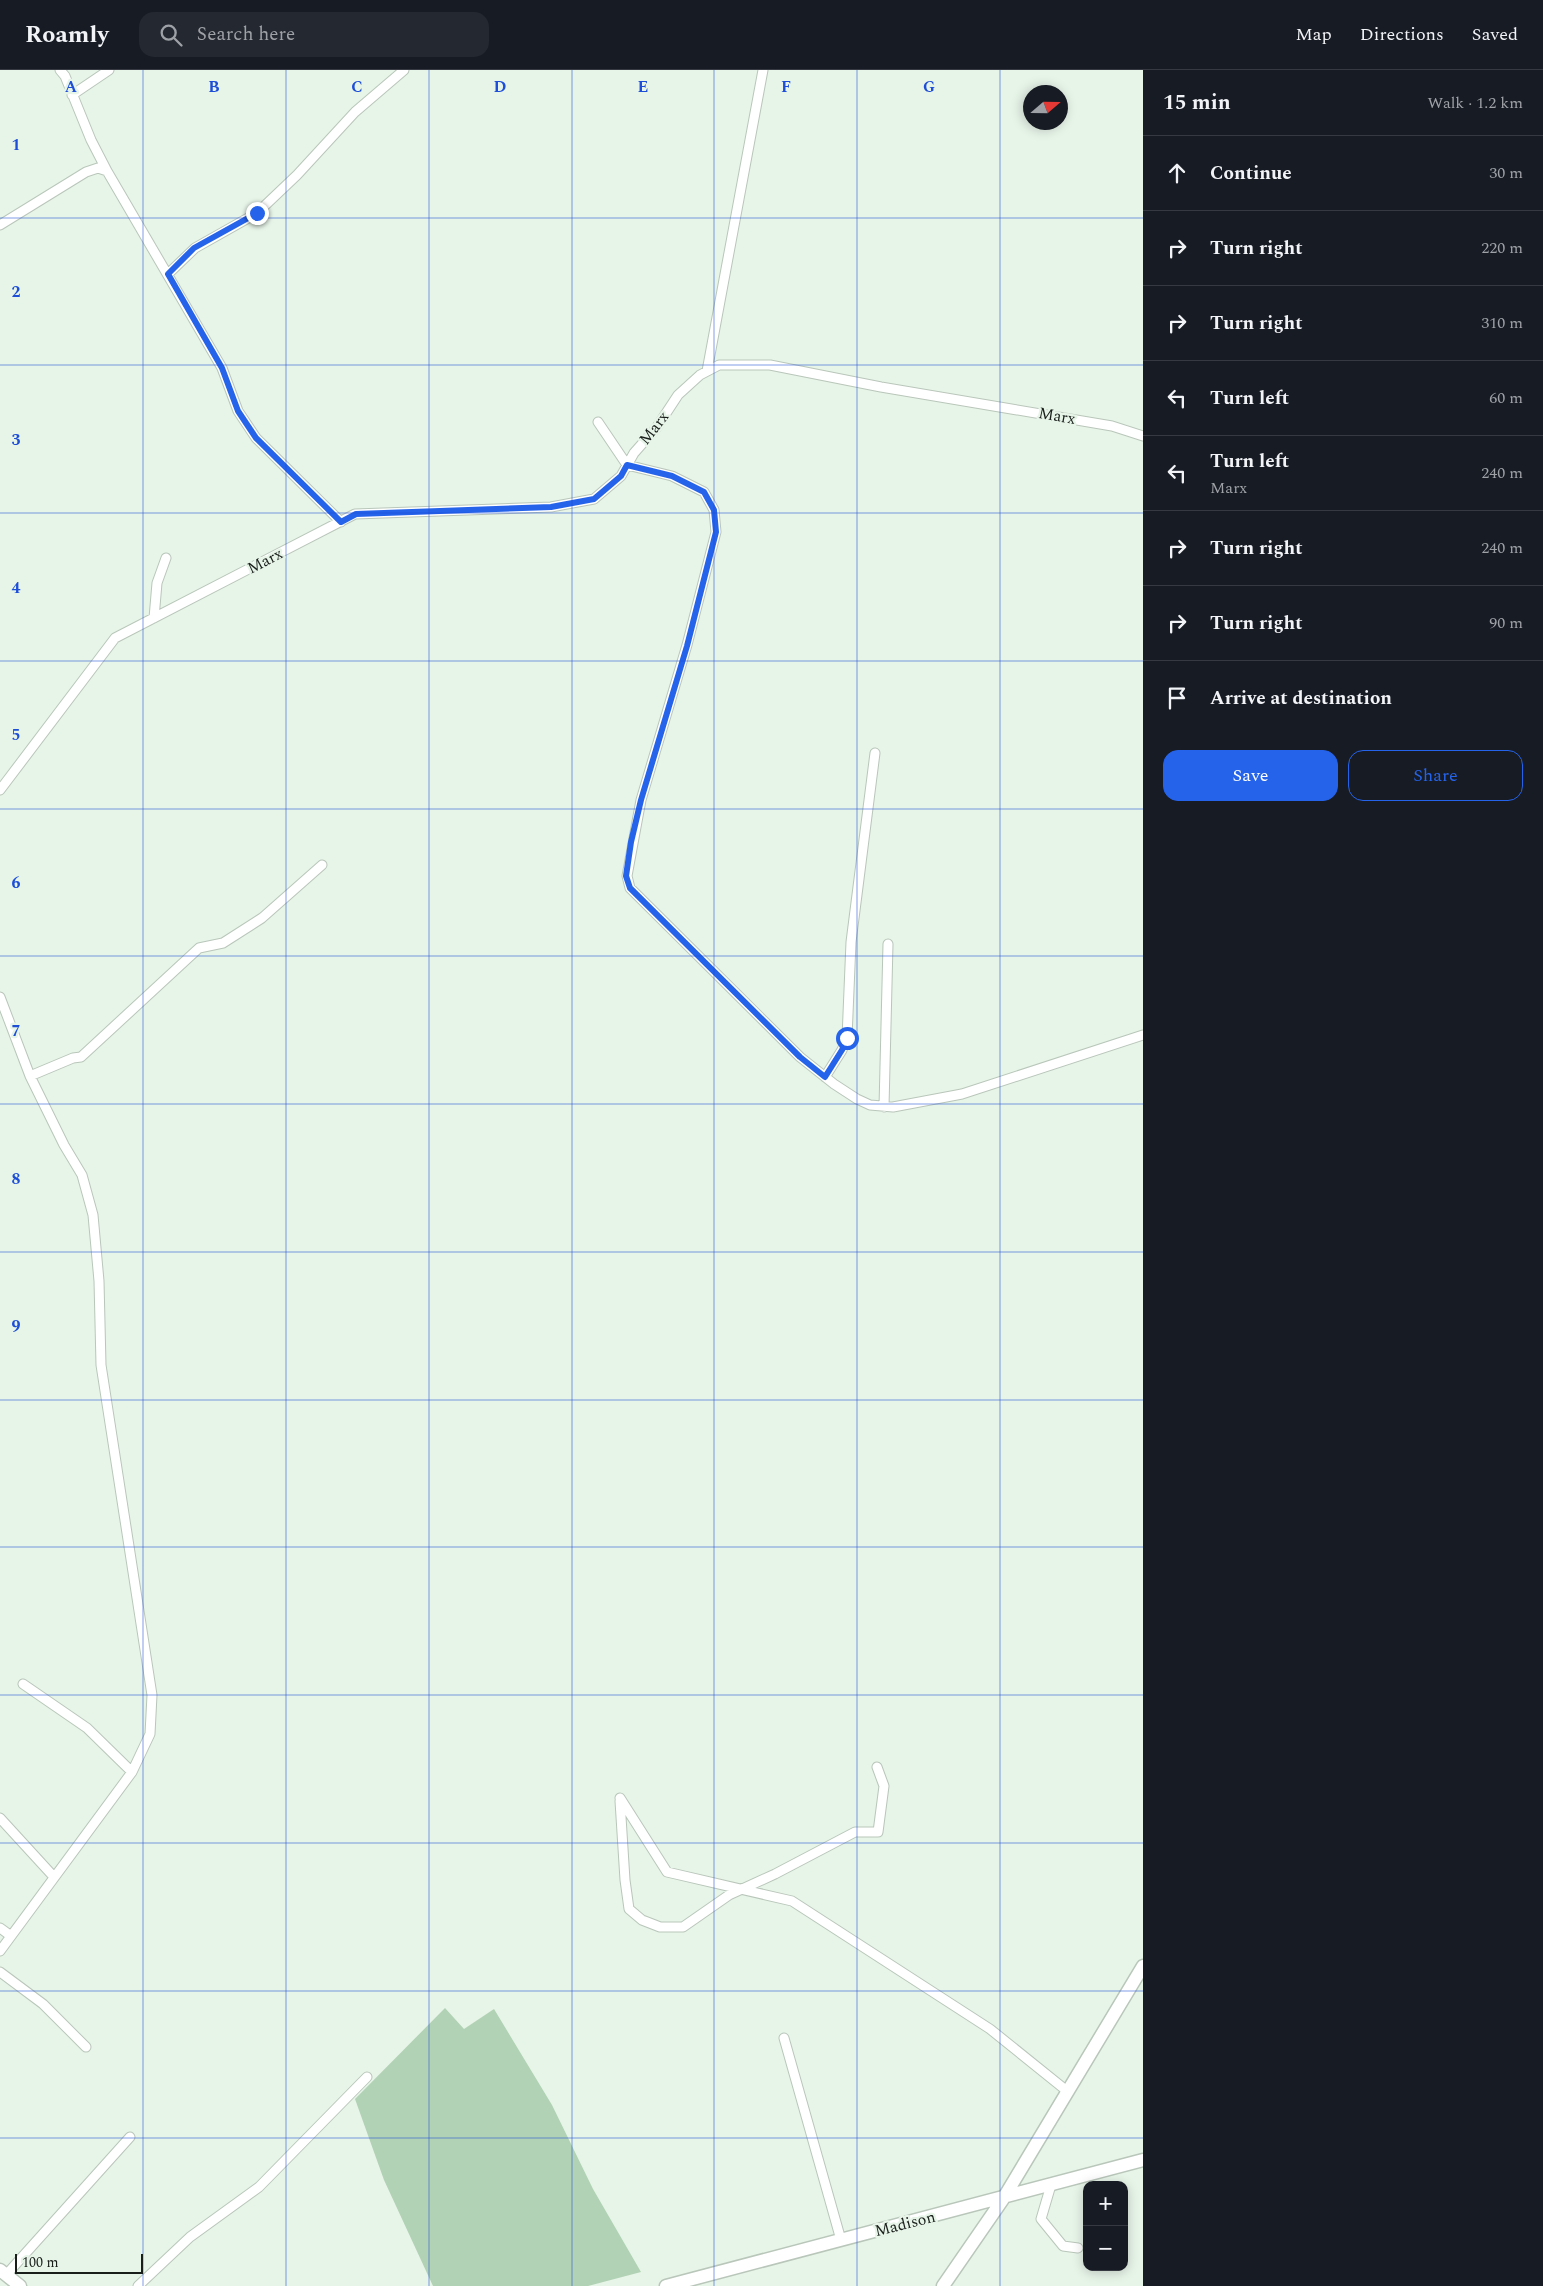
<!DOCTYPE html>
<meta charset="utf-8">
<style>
body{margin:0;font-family:Spectral,serif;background:#242831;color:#f1f3f6}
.controls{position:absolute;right:15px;bottom:15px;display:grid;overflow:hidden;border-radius:10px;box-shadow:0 2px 12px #0003}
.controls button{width:45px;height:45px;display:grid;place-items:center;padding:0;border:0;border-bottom:1px solid #363941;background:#171b24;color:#f1f3f6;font:25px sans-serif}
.compass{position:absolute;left:1023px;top:15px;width:45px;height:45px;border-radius:50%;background:#171b24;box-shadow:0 2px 12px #0003;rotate:70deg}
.scale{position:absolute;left:15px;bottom:12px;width:128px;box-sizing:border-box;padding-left:5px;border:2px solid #191e1a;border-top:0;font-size:14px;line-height:18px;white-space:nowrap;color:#191e1a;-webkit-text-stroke:4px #e7f4e8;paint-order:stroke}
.stop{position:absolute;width:15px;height:15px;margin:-11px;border:4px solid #2563eb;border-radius:50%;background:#fff}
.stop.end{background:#2563eb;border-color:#fff;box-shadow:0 1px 5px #0008}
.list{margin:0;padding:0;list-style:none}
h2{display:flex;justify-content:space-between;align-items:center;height:65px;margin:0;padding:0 20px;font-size:21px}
h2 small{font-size:16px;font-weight:400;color:#9ea1a6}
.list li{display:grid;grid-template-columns:32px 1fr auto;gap:15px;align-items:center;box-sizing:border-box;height:75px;padding:0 20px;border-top:1px solid #363941}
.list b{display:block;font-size:19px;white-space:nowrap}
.list p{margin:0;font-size:16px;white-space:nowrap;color:#9ea1a6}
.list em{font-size:16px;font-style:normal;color:#9ea1a6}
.actions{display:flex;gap:10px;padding:15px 20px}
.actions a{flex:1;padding:11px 0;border:1px solid #2563eb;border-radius:15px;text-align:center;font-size:18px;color:#2563eb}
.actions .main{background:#2563eb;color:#fff}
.icon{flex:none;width:28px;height:28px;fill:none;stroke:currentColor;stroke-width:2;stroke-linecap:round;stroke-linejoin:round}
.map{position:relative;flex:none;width:1143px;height:2216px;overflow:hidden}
header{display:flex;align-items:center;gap:30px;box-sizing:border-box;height:70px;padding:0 25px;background:#171b24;border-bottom:1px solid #363941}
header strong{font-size:24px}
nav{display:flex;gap:28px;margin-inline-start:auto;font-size:18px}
.search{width:350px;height:45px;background:#242831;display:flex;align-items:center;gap:12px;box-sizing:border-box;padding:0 18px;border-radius:15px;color:#9ea1a6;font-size:19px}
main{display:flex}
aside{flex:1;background:#171b24}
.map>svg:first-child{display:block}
</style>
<header>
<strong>Roamly</strong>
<div class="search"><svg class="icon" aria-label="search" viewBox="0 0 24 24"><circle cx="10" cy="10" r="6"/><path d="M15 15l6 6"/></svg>Search here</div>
<nav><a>Map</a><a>Directions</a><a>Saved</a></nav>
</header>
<main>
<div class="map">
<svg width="1143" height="2216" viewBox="0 0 1143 2216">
<rect width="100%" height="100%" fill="#e7f4e8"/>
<path fill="#b1d2b4" d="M445 1938 464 1959 494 1939 552 2035 593 2119 641 2202 588 2216H433L384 2110 355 2029Z"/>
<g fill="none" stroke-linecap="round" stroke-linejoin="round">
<g stroke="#b9c6ba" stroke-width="11">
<path id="street" d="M60 0 65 6 91 70 107 101
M72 25 109 0
M0 155 86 102 98 98 107 101 222 298 238 341 256 368 341 452
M168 204 195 178 257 143 297 105 355 42 404 0
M707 301 763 0
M598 352 627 395 672 406 704 422 714 440 716 462 687 575 641 730 627 806 630 818 800 987 834 1014 857 1029 870 1035 893 1037 962 1024 1143 965
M154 548 157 513 166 488
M0 720 115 568 355 444 551 437 594 429 621 406 634 383 657 357 678 325 700 305 719 295H770L881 317 1112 356 1143 366
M0 927 30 1006 64 1075 82 1105 93 1145 99 1211 101 1295 152 1625 150 1664 132 1702 0 1881
M30 1006 73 988 81 987 199 878 223 873 262 848 322 795
M825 1007 842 980 847 968 851 872 875 683
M884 1037 888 874
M23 1614 87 1658 132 1702
M620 1728 667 1802 792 1831 990 1959 1067 2021
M620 1731 625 1810 629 1839 642 1850 660 1857H683L729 1825 775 1804 855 1762H878L884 1716 877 1697
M0 1748 54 1807
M0 1858 11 1866
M0 1902 43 1934 86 1977
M784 1968 841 2170
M1051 2115 1041 2149 1063 2176 1078 2178
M6 2205 130 2067
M138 2216 190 2167 259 2117 367 2007"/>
</g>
<g stroke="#b9c6ba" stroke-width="15">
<path id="secondary" d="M0 2200 20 2216
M666 2216 1143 2090
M943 2216 1003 2129 1143 1896"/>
</g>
<use href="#street" stroke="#fff" stroke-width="9"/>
<use href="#secondary" stroke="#fff" stroke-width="12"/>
</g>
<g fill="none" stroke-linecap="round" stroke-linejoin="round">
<path stroke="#2563eb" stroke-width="6" d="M257 143 194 178 168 204 222 298 238 341 256 368 341 452 356 444 551 437 594 429 621 406 627 395 672 406 704 422 714 440 716 462 687 576 641 730 631 772 626 806 630 818 800 987 825 1007 842 980 847 968"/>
</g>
<path fill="none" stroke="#1d4ed8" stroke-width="1" stroke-opacity="0.55" d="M143 0V2216M286 0V2216M429 0V2216M572 0V2216M714 0V2216M857 0V2216M1000 0V2216M0 148H1143M0 295H1143M0 443H1143M0 591H1143M0 739H1143M0 886H1143M0 1034H1143M0 1182H1143M0 1330H1143M0 1477H1143M0 1625H1143M0 1773H1143M0 1921H1143M0 2068H1143"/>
<g text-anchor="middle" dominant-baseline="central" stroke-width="4.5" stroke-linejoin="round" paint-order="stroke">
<g font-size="16" fill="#191e1a" stroke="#e7f4e8">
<text transform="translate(1057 346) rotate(10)">Marx</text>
<text transform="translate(654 358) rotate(-52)">Marx</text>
<text transform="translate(265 491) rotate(-27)">Marx</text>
<text transform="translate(905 2154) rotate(-14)">Madison</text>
</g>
</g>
<g font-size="16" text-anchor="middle" font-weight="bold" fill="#1d4ed8" stroke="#e7f4e8" stroke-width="4.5" stroke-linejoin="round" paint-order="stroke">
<text x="71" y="22">A</text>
<text x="214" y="22">B</text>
<text x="357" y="22">C</text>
<text x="500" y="22">D</text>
<text x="643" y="22">E</text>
<text x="786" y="22">F</text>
<text x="929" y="22">G</text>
<text x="16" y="80">1</text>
<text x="16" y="227">2</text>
<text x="16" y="375">3</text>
<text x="16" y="523">4</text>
<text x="16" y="670">5</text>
<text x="16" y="818">6</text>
<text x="16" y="966">7</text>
<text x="16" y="1114">8</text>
<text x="16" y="1261">9</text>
</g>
</svg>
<div class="controls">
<button>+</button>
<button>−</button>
</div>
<svg class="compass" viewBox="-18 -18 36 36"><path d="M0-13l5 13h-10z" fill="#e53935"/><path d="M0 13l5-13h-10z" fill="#9ea1a6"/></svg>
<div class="scale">100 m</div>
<div class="stop" style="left:847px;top:968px"></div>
<div class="stop end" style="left:257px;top:143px"></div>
</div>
<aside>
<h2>15 min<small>Walk · 1.2 km</small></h2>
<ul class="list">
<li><svg class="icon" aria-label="ahead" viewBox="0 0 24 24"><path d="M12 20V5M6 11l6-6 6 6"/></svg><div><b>Continue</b></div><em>30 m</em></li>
<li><svg class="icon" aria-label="right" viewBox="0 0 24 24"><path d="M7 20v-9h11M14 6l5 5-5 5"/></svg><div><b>Turn right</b></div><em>220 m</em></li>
<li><svg class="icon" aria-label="right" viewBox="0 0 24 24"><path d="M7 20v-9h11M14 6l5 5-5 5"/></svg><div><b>Turn right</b></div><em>310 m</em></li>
<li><svg class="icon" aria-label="left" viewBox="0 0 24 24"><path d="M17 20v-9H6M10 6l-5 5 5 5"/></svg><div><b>Turn left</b></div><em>60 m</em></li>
<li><svg class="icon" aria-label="left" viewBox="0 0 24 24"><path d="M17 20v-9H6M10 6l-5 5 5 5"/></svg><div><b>Turn left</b><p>Marx</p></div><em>240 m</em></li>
<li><svg class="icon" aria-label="right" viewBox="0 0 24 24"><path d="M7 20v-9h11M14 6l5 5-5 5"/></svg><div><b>Turn right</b></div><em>240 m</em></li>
<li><svg class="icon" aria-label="right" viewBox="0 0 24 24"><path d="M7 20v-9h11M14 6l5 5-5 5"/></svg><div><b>Turn right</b></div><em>90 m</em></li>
<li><svg class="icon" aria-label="arrive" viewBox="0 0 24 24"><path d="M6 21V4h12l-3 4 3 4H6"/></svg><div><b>Arrive at destination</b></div></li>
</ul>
<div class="actions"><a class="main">Save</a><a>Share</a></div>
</aside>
</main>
